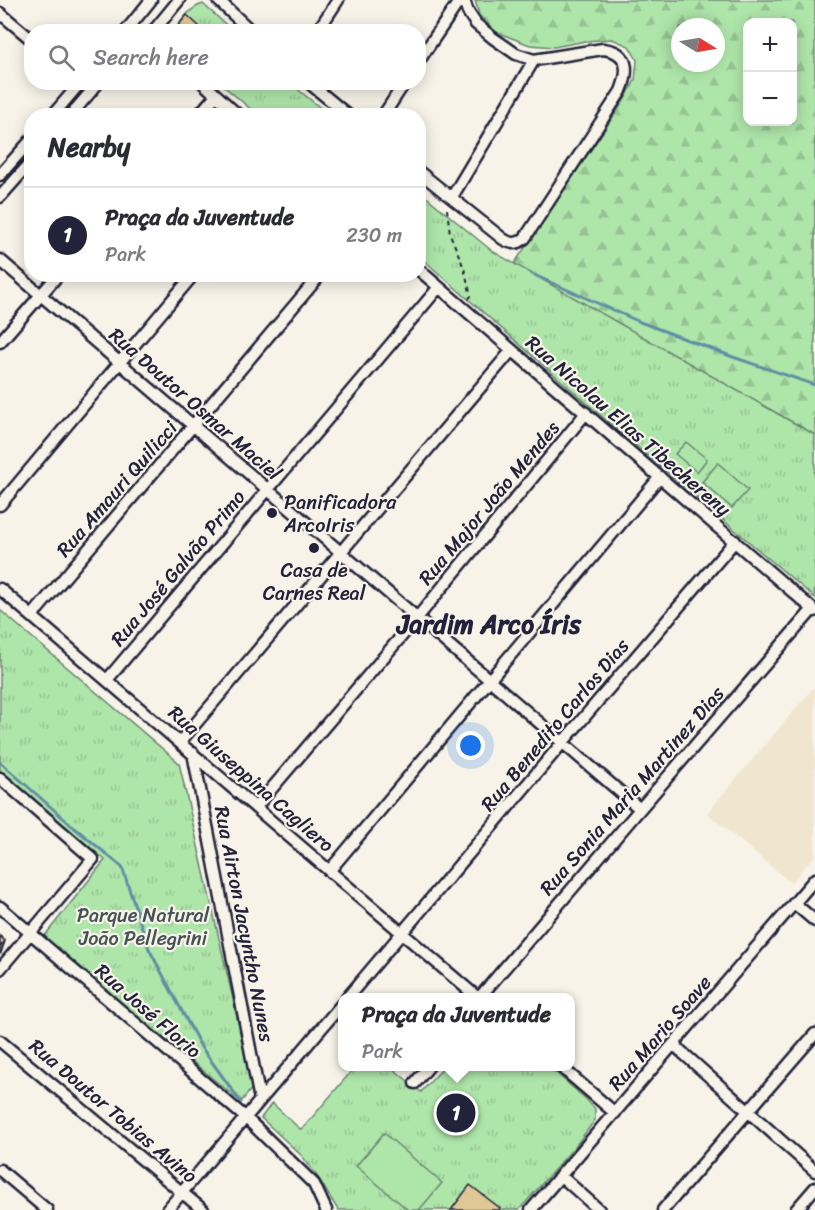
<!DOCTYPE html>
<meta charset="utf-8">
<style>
body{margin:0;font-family:Sriracha,sans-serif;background:#f7f7f7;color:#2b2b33}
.controls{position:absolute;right:18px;top:18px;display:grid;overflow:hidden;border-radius:12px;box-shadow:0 3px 15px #0003}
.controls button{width:54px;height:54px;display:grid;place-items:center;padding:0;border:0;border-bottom:2px solid #e1e1e2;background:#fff;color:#2b2b33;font:30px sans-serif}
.compass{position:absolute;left:671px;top:18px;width:54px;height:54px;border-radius:50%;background:#fff;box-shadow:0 3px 15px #0003;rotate:101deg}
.you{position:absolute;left:471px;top:746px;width:21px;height:21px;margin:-15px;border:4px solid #fff;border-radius:50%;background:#1a73e8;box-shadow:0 0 0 9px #1a73e833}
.badge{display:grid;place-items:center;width:39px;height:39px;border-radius:50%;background:#22223b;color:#fff;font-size:20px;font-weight:700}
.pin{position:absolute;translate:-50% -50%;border:3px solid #fff;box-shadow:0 2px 6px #0006}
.popup{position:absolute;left:338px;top:993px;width:237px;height:78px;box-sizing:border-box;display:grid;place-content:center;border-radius:12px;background:#fff;filter:drop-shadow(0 2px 4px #0005);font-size:20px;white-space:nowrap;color:#7c7c81}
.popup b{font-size:22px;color:#2b2b33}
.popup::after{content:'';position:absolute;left:50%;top:100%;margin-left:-12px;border:12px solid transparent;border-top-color:#fff}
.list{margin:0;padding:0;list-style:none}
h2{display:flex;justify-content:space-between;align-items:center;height:78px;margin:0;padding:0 24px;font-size:26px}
h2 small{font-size:20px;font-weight:400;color:#7c7c81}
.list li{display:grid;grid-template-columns:39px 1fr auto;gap:18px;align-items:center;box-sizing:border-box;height:96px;padding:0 24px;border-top:2px solid #e1e1e2}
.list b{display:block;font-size:22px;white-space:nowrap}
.list p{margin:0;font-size:20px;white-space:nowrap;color:#7c7c81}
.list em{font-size:20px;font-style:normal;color:#7c7c81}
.icon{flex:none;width:33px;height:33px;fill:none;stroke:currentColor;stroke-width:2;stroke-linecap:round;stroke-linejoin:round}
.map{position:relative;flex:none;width:815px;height:1210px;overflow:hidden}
.search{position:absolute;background:#fff;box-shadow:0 3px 15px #0003;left:24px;top:24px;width:402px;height:66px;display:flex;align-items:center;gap:15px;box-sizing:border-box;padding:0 21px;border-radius:24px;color:#7c7c81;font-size:22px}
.panel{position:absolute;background:#fff;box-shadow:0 3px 15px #0003;left:24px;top:108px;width:402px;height:174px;border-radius:24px}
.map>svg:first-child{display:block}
</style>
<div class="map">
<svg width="815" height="1210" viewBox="0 0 815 1210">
<defs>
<pattern id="forest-firs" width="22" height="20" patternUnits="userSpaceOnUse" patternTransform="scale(1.5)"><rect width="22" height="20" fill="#aee5a9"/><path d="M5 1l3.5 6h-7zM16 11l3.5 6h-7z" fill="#95c492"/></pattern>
<pattern id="park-tufts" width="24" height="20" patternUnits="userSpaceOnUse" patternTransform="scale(1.5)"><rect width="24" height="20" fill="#aee5a9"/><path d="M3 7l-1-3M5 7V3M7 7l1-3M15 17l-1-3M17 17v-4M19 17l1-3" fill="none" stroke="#95c492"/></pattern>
</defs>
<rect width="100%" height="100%" fill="#f7f3e8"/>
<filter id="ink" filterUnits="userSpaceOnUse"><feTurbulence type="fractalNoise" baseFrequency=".0167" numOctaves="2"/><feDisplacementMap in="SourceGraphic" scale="12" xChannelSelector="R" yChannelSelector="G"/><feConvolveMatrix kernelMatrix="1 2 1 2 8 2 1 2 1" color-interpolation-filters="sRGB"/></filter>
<g filter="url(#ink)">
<path fill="#f0e6cf" d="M815 686V855L791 883 707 813Z"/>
<path fill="url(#forest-firs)" stroke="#688472" stroke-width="1.5" fill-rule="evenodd" d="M475 0H815V435L514 264 625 99 635 80 637 60 629 46 612 39 586 41 554 47 530 45 496 32 479 15ZM748 22H792V122H748ZM680 27H716V63H680Z"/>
<path fill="url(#park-tufts)" stroke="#688472" stroke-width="1.5" d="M203 4 233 31 174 32C182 20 189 8 203 4Z
M220 83H290L329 115H258Z
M418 190 492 251 815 435V598L615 428 419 256Z
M0 610 179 763 253 1087 241 1102 43 938 105 860 0 770Z
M548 1066 586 1099 595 1109V1120L577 1144 519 1210H338L317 1176 302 1156 261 1118 272 1103 300 1129 304 1127 355 1067H391L421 1092 444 1067Z"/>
<path fill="#aee5a9" stroke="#688472" stroke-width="1.5" d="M686 442 707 459 697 472 675 454Z
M718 463 748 490 732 508 702 482Z
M384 1133 442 1183 419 1210H408L356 1166Z"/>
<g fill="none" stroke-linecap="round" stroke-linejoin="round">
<path stroke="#608ea4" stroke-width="3" d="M532 274 640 322 733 357 815 385
M0 762 70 824 122 867 149 949 201 1047 241 1102"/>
<g stroke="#22223b" stroke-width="15">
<path id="minor" d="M218 0 252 32
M0 13 32 40
M125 32 151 0
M151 32 156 28 179 0
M317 32 338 0
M418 62 460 0
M202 82 239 116
M308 82 349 116
M52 116 81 82
M70 116 99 82
M198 116 216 95
M383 116 405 82
M418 171 503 239C511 244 517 245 525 238L621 91C629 71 630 52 603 49L534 60 516 54 493 38 476 24 468 12 464 0
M0 175 32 139
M0 197 32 161
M452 197 534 60
M0 260 640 809
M418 269 815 611
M0 342 59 274
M0 505 194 274
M0 589 478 998
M32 616 321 274
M107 680 439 287
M180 742 512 350
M193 753 260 1100
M0 778 93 859 0 969
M256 807 417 618 586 413
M330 870 660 477
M794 903 815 921
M0 907 246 1118 314 1184 326 1210
M347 998 563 742 735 541
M479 998 640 809 813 609
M0 1041 203 1210
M674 1045 815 1171
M560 1066 615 1113
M415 1083 429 1066
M0 1170 47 1210
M561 1176 599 1210
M167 1210 342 1004
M531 1210 815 879
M663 1210 815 1034
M796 1210 815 1188"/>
</g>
<path stroke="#22223b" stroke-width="2" stroke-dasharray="4.5 4.5" stroke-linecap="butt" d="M447 209 450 234 464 268 471 296 468 300"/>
<use href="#minor" stroke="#f7f3e8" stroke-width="10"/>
</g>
<path fill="#9d8b69" stroke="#22223b" stroke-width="1.5" d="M5 941 1 953 0 954V947Z"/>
<path fill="#e0c796" stroke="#22223b" stroke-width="1.5" d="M187 15 199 26 195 32H182L177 27Z
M0 936 5 941 0 947Z
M470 1185 500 1208 499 1210H451Z"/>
</g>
<g fill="#22223b" stroke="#f7f3e8" stroke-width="2">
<circle cx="272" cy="513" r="6"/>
<circle cx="314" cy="548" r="6"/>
</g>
<g text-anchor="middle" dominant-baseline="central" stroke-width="4.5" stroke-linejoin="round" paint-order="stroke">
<g font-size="20" fill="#22223b" stroke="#f7f3e8">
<text transform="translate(195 404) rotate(41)">Rua Doutor Osmar Maciel</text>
<text transform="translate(628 426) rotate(41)">Rua Nicolau Elias Tibechereny</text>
<text transform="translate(117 489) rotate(-49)">Rua Amauri Quilicci</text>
<text transform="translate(489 503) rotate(-50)">Rua Major João Mendes</text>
<text transform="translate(178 568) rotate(-50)">Rua José Galvão Primo</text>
<text transform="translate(555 725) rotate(-50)">Rua Benedito Carlos Dias</text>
<text transform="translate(251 779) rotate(41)">Rua Giuseppina Cagliero</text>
<text transform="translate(632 791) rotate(-49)">Rua Sonia Maria Martinez Dias</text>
<text transform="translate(244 924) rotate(79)">Rua Airton Jacyntho Nunes</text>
<text transform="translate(148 1011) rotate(41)">Rua José Florio</text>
<text transform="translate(660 1033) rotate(-49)">Rua Mario Soave</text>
<text transform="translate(113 1111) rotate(40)">Rua Doutor Tobias Avino</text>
</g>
<g font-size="20" fill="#22223b" stroke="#f7f3e8" text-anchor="start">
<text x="284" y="502">Panificadora<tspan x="284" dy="23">ArcoIris</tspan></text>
<text x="314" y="570" text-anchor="middle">Casa de<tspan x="314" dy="23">Carnes Real</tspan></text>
</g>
<g font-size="20" fill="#455356" stroke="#f7f3e8">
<text x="143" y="915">Parque Natural<tspan x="143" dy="23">João Pellegrini</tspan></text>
</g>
<g font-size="26" font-weight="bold" fill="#22223b" stroke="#f7f3e8">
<text x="489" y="624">Jardim Arco Íris</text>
</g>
</g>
</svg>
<div class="controls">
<button>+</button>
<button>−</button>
</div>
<svg class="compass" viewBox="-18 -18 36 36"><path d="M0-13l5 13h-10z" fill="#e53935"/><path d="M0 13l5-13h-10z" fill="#7c7c81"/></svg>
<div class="you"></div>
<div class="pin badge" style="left:456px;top:1113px">1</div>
<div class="popup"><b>Praça da Juventude</b>Park</div>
<div class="search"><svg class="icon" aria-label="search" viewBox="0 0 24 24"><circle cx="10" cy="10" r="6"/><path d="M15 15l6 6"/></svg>Search here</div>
<section class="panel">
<h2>Nearby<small></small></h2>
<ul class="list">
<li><span class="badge">1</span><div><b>Praça da Juventude</b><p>Park</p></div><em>230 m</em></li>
</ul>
</section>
</div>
